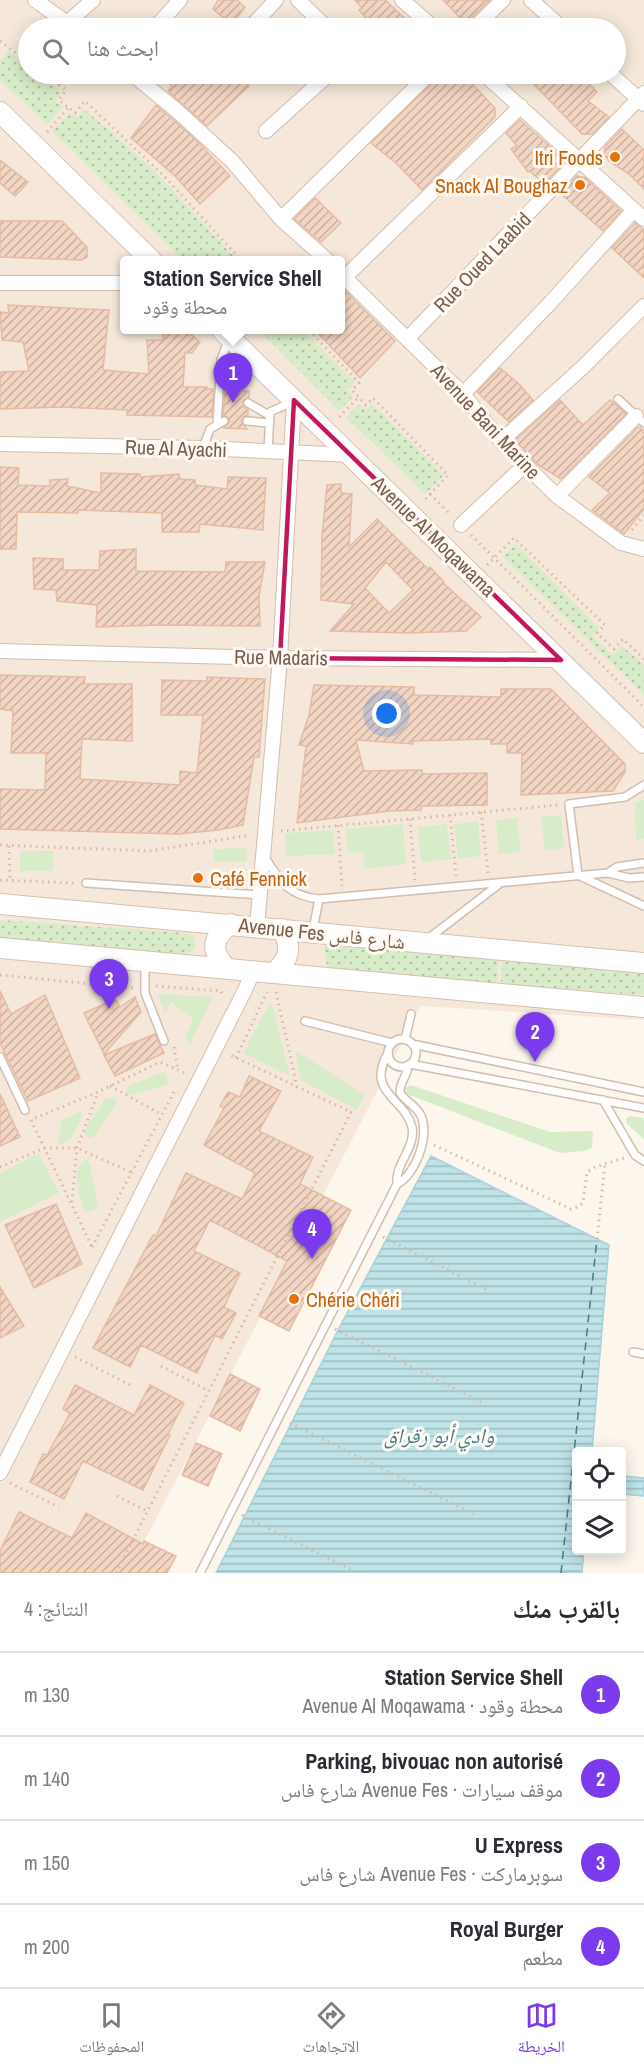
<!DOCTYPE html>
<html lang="ar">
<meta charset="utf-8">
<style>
body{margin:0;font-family:"Archivo Narrow","Noto Naskh Arabic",sans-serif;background:#f7f7f7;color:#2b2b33;direction:rtl}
.controls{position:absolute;right:18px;bottom:18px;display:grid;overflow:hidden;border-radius:6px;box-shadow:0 3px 15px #0003}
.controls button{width:54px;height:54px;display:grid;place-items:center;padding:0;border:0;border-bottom:2px solid #e1e1e2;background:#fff;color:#2b2b33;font:30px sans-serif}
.you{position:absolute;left:387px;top:714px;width:21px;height:21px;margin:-15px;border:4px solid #fff;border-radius:50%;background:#1a73e8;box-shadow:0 0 0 9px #1a73e833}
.badge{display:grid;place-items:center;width:39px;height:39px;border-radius:50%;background:#7c3aed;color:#fff;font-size:20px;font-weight:700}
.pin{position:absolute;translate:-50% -50px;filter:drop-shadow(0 2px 3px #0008)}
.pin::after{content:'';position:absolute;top:32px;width:21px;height:18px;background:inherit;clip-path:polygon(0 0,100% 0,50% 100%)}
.popup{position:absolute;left:120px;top:256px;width:225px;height:78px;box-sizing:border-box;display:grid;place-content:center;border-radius:6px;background:#fff;filter:drop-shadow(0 2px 4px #0005);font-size:20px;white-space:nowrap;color:#7c7c81}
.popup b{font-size:22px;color:#2b2b33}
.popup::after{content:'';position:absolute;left:50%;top:100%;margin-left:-12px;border:12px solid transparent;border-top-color:#fff}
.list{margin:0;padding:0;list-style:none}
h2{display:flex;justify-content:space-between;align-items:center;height:78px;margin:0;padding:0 24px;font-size:26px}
h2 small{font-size:20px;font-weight:400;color:#7c7c81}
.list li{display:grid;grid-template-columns:39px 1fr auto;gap:18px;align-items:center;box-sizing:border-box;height:84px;padding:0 24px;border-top:2px solid #e1e1e2}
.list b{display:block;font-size:22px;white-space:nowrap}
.list p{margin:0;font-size:20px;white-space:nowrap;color:#7c7c81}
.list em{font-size:20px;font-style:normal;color:#7c7c81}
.icon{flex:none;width:33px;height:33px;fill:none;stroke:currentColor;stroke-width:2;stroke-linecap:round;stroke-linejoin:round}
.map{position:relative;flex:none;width:644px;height:1573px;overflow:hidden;direction:ltr}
.search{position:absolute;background:#fff;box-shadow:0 3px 15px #0003;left:18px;right:18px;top:18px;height:66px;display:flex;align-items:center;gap:15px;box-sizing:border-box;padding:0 21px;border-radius:33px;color:#7c7c81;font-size:22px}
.sheet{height:414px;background:#fff}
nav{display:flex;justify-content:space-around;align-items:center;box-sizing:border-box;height:84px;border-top:2px solid #e1e1e2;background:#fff;font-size:16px;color:#7c7c81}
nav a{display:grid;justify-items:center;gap:3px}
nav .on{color:#7c3aed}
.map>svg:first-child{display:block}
</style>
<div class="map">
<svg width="644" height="1573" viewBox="0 0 644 1573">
<defs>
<pattern id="grass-dots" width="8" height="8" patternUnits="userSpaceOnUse" patternTransform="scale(1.5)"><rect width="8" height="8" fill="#d8ecc9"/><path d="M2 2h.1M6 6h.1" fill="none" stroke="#b4c2a5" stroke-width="1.8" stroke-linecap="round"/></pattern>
<pattern id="water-rules" width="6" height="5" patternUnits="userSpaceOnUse" patternTransform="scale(1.5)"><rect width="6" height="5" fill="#bfe3e8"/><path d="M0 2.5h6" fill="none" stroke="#a0bbbe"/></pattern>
<pattern id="building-hatch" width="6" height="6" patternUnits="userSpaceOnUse" patternTransform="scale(1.5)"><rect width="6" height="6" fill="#f3d5c3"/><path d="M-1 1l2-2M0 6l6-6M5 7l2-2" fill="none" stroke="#cab0a1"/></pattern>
</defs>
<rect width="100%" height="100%" fill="#fdf6ec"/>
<path fill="#f5e8da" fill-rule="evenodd" d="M0 0H644V1020L421 1006 128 1573H0ZM28 28H616V74H28ZM125 260H341V330H125Z"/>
<path fill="url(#grass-dots)" d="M9 51 28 66V74H38L62 92 55 100 63 107 48 124 0 81V61Z
M84 109 151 167 237 260H183L52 131 70 113 77 118Z
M259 330H303L355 382 347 390 353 397 339 410Z
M359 404 365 410 372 404 444 475 425 494 346 417Z
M516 544 599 628 592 636 613 655 622 646 644 665V695L503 557Z
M0 920 186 933 193 936 196 945 194 950 188 954 0 940Z
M324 944 498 959 497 984 327 967Z
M502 960 644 974V995L501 984Z"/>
<path fill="#d8ecc9" d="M644 800V839L636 840 635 803Z
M561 815 564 848 545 850 541 817Z
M517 818 521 852 499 854 496 820Z
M478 821 481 856 458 859 454 824Z
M403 824 406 864 364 869 363 852 348 853 346 829Z
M447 824 451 859 421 862 418 827Z
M333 830 335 854 286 856 285 833Z
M246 848 247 861 214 862V849Z
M20 851H53V871H20Z
M158 994 213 997 190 1044 185 1039 193 1019 171 1002 165 1013Z
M271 1001 290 1076 243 1053Z
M295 1050 365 1096 357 1110 300 1080Z
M165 1071 169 1079 166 1085 130 1095 127 1094 126 1089 128 1086Z
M411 1085 550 1132 593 1131 592 1148 584 1151 560 1153 407 1094 404 1089Z
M115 1097 117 1103 93 1137 88 1138 84 1133 85 1130 104 1100Z
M80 1111 82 1116 71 1139 64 1144 58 1143 61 1121Z
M630 1116 644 1118V1139L627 1124 626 1119Z
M39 1153 59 1193 0 1222V1173Z
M87 1160 90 1164 98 1208 85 1213C80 1200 69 1167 87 1160Z"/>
<path fill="url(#water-rules)" stroke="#a5d3da" stroke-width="1.5" d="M431 1156 609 1245 592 1451 576 1452V1550L584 1551 582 1573H216L338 1330Z
M622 1476 644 1478V1496L622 1494Z"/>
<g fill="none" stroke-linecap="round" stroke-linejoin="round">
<path stroke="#437c86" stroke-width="1.5" stroke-dasharray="8 6" stroke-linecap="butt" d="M561 1573 597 1239"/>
</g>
<path fill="url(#building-hatch)" stroke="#e6bba3" stroke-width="1.5" fill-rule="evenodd" d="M218 0H237L245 7 232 25 213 9Z
M355 0H385L415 28H375L359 10 362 8Z
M443 0H490L468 21 464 22Z
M157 74H239L249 86 207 126 168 91 172 86Z
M438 74H463L495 108V117L422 190 397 164 371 143 435 80Z
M524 74H599L590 85 597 92 588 101 609 117 592 134H582Z
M156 105 194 138 230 176 200 204 175 176 131 138Z
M520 120 564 159V163L544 184 530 171 528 172 511 149 517 146 506 133Z
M622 129 644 150V189L629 174 609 161 604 154 605 147Z
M0 160 28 182 15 196 0 183Z
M577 176 584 177 621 211 603 231 560 193Z
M315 198 341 223 321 242 294 219Z
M0 221H62L87 247V257L81 260 0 257Z
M635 223 644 230V278L612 248Z
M341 287 395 341 360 378 315 330H341Z
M8 305 109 310 103 370 149 374 147 340H163V330H186L200 342 192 353H185L183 387H207V389H214L212 417 127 415V410L62 407 0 409V372L29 371 23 342 2 340 0 312 9 313Z
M500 368 518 383 533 400 509 422 477 392Z
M225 390H228L235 397 239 395 241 391H249V397L245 399 242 402 243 406 248 410V415L243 417 241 421 247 429 224 428 230 422 227 417 223 416Z
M560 400 583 425 610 400 626 414 561 479 537 464 515 440Z
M638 427 644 431V509L624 534 592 510 610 493 589 477Z
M0 467 19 468 18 485 50 486V480L68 479 67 486 101 493V473L140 474V477L179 474 180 479 195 480V485L227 489 228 477 266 478 263 530 200 524 199 532H162V513L78 510V513L17 512 16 549H0Z
M341 484V493L352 494 349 547 377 519 428 569 430 567 444 582 443 583 481 617 466 631 409 633 330 631 354 604 321 600 322 536 327 485ZM386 562 413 590 389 613 365 588Z
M136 549V571L225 572 226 562H265L259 596 260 626 159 625 96 627 97 605 57 601 56 590 34 589 33 558 63 559V570H99L100 551Z
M0 675 85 677 84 684H132V741L82 739 80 779 180 785V771L197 773 203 715H161L162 680 207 681V677L265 679 259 757H254L243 825 218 830 178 834 0 829V789L45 790 46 753H11L13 711 0 709Z
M314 685 414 687V695L501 697V689H551L625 764V772L613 791 521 795 522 753H507V744H491V739L413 741V744L356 740 364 771 422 770V774L487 773V805L421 806V810L389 811 297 823 306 746 299 745 309 715Z
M0 991 11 1014 45 995 80 1078 28 1101 0 1043Z
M135 997 141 1012 104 1054 84 1013 115 999 120 1007Z
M155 1034 164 1053 115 1076 104 1055Z
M249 1076 281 1091 259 1131 313 1157 300 1184 351 1210 289 1331 259 1316 287 1261 210 1220 194 1251 240 1273 224 1307 236 1313 222 1339 215 1335 197 1373 141 1345 130 1367 93 1348 153 1235 156 1236 186 1173 242 1199 255 1173 204 1145 224 1108 220 1106 228 1092 240 1097Z
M0 1094 20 1137 0 1146Z
M56 1204 82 1264 34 1288 5 1225Z
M0 1287 24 1326 0 1338Z
M230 1374 260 1389 240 1431 210 1416Z
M75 1385 134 1415 150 1385 184 1403 168 1434 170 1435 143 1490 83 1461 64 1499 30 1482 43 1454 47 1455 70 1413 63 1409Z
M196 1443 222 1454 208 1486 182 1475Z
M19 1512 72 1538 86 1513 143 1544 144 1541 176 1556 167 1573H0V1551Z"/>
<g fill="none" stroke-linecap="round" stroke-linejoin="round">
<g stroke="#d1beb0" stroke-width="10">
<path id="lane" d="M220 368 235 391
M618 399 644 423
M248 403 269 415
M247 421 269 423
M217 424 221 360 229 338
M203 448 210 429 224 421
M268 451 270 412 292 402
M644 785 625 797 569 804 578 875 644 906
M264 856C280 881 288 896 319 899L608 873
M644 863 617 867 608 873 629 878 644 877
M86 883 259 895
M313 930 319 899
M429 938 498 885
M145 963V993L164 1041
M305 1021 392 1043
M388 1053a14 14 0 1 1 28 0a14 14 0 1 1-28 0Z
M405 1040 411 1014
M412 1044 644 1092
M0 1057 25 1110
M410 1064 644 1108
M603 1100 635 1155 644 1161
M397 1184C416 1175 431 1133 420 1114 415 1105 405 1101 400 1093 399 1082 408 1076 408 1065
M633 1352 644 1354
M200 1573 397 1184C395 1163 416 1148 412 1127 405 1098 365 1093 388 1053"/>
</g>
<g stroke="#d1beb0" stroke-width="16">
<path id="street" d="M35 0 74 28
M298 0 327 28
M402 0 434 28
M531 0 562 28
M67 23 93 0
M155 28 180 0
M250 28 276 0
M474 28 503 0
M132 74 175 109 232 161 281 219 327 260
M484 74 644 219
M611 74 644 104
M266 131 329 74
M281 219 429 74
M341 274 463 394 501 441 557 496 621 543 644 549
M345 277 521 106
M0 283H125
M408 338 644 93
M463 394 551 302 634 210
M501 441 583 367 644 306
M0 444 203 448 351 455
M557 496 636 416
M461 525 525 465
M0 651 280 658 561 660
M257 927 280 658 294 400
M0 1473 245 990 253 971"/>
</g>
<g stroke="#d6c0b0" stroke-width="22">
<path id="secondary" d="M0 112 151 260
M222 330 644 743
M0 904 644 963
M0 948 644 1007
M226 968C210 952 212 937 231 924
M275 972C290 959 292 947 282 929"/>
</g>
<path stroke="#d9b8a5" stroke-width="3" stroke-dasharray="1.5 4.5" stroke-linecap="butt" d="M0 41 28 62
M44 74 66 90 59 100 75 113 85 101 164 176 241 260
M47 132 68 108
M309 330 359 383 352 390 366 405 373 398 448 475 423 502
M339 417 359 397
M430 494 451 515
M632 530 644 515
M471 535 644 707
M487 565 514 538 605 625 597 633 614 649 623 639 644 659
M481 812 488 873
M450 815 456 876
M410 819 415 880
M338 825 342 886
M281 831 558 805
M0 845 149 851 251 835
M9 846 10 880
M0 880 75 883
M0 975 133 988
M156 986 221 991 223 996
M276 992 297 1087
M174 1047 178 1070
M236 1058 267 992
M110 1086 161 1114
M35 1118 98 1092 160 1062 185 1073
M31 1120 92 1247
M434 1145 571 1209 580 1206 583 1202 587 1172 595 1167 624 1158
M0 1167 44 1148H77L133 1173
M72 1202 77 1148 98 1093
M383 1237 486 1289
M597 1239 605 1164
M92 1247 174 1092
M335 1329 481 1402
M75 1357 130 1385
M161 1366 209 1391
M290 1423 474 1514
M10 1483 59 1507
M117 1496 147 1511
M242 1515 358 1573
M116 1573 351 1112 228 1054"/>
<use href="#lane" stroke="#fff" stroke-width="7"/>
<use href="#street" stroke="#fff" stroke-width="14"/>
<use href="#secondary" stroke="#fff" stroke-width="20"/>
</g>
<path fill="none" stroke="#c2185b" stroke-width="4.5" stroke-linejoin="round" d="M294 400 561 660 280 658Z"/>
<g fill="#e8710a" stroke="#fffaf3" stroke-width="2">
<circle cx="615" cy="157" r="6"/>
<circle cx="580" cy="185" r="6"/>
<circle cx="198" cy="878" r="6"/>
<circle cx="294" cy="1299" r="6"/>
</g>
<g text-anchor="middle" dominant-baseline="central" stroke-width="6" stroke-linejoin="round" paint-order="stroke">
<g font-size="20" fill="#c56008" stroke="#fffaf3" text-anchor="end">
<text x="603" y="157">Itri Foods</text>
<text x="568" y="185">Snack Al Boughaz</text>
<text x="210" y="878" text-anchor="start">Café Fennick</text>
<text x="306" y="1299" text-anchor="start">Chérie Chéri</text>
</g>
<g font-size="20" fill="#7a5c4d" stroke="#fffaf3">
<text transform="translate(482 262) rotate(-46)">Rue Oued Laabid</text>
<text transform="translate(486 421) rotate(47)">Avenue Bani Marine</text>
<text transform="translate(176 448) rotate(2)">Rue Al Ayachi</text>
<text transform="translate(434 536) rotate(44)">Avenue Al Moqawama</text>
<text transform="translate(281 657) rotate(1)">Rue Madaris</text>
<text transform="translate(322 933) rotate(6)">Avenue Fes شارع فاس</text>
</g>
<g font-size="21" font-style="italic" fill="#437c86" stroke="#fffaf3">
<text x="439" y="1435">وادي أبو رقراق</text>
</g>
</g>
</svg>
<div class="controls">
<button><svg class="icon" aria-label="locate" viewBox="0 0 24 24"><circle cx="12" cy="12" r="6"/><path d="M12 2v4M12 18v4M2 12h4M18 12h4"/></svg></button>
<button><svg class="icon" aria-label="layers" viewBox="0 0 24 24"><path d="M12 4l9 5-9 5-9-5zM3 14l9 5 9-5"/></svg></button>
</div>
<div class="you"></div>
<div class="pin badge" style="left:233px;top:403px">1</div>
<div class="popup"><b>Station Service Shell</b>محطة وقود</div>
<div class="pin badge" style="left:535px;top:1062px">2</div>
<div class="pin badge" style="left:109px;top:1009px">3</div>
<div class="pin badge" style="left:312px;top:1259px">4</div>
<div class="search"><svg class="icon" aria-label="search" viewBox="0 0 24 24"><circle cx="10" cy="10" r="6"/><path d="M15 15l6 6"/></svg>ابحث هنا</div>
</div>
<section class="sheet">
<h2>بالقرب منك<small>النتائج: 4</small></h2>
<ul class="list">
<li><span class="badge">1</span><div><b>Station Service Shell</b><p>محطة وقود · Avenue Al Moqawama</p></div><em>130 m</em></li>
<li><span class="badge">2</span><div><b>Parking, bivouac non autorisé</b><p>موقف سيارات · Avenue Fes شارع فاس</p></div><em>140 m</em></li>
<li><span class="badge">3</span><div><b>U Express</b><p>سوبرماركت · Avenue Fes شارع فاس</p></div><em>150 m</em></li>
<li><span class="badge">4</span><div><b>Royal Burger</b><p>مطعم</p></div><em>200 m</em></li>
</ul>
</section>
<nav>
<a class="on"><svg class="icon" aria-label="map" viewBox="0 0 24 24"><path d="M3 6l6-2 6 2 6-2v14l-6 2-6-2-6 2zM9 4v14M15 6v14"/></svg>الخريطة</a>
<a><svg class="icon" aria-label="directions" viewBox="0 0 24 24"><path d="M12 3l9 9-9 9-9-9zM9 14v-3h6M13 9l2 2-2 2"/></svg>الاتجاهات</a>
<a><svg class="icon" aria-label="saved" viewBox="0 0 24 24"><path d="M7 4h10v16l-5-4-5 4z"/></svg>المحفوظات</a>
</nav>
